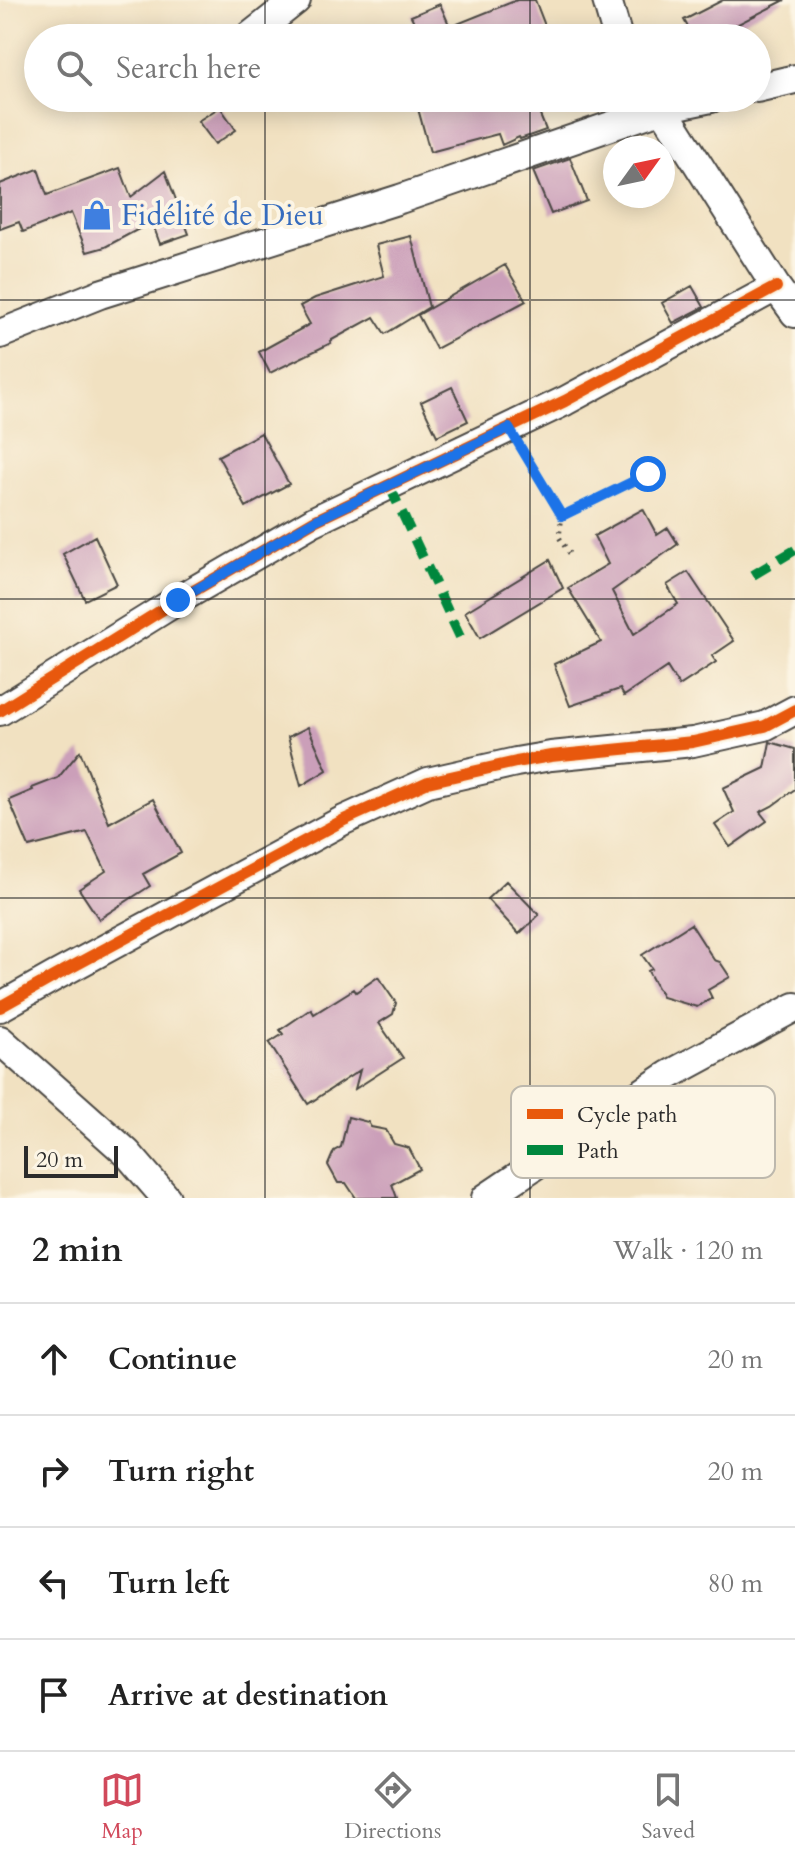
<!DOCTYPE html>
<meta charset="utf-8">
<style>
body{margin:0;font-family:Cardo,serif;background:#f6f6f6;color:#222}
.compass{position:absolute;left:603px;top:136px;width:72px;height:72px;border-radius:50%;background:#fff;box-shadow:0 4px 20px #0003;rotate:57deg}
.scale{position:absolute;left:24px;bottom:20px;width:94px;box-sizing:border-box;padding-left:8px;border:4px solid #2b2b2b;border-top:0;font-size:22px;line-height:28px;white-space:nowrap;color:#2b2b2b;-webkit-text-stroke:6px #fcf5e5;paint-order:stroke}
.stop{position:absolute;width:24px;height:24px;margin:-18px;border:6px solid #1a73e8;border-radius:50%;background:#fff}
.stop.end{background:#1a73e8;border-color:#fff;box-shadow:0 2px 8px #0008}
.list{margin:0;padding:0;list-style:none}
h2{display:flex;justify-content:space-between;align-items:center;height:104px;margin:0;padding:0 32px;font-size:34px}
h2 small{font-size:26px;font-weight:400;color:#767676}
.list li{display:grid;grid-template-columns:52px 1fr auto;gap:24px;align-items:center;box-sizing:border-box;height:112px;padding:0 32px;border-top:2px solid #e0e0e0}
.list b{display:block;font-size:30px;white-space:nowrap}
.list em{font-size:26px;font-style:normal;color:#767676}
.icon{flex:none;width:44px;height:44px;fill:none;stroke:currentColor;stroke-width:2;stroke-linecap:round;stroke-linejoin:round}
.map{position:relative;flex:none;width:795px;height:1198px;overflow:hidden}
.search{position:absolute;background:#fff;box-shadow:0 4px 20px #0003;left:24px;right:24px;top:24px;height:88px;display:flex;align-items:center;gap:20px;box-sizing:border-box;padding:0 28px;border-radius:44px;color:#767676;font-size:30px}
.sheet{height:552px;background:#fff}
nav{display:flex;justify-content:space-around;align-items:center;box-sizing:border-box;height:112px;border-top:2px solid #e0e0e0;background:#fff;font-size:22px;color:#767676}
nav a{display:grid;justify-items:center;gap:4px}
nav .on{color:#d1495b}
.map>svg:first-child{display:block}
</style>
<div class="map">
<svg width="795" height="1198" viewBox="0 0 795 1198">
<rect width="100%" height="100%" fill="#fcf5e5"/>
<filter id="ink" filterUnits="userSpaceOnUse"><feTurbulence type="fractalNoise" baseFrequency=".0125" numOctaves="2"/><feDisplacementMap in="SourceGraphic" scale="16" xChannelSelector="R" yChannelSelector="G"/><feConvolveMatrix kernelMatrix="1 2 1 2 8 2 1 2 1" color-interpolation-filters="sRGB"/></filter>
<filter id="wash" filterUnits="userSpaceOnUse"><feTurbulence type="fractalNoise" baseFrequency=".006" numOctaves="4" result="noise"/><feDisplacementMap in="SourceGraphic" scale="32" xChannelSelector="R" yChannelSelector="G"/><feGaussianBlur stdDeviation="1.8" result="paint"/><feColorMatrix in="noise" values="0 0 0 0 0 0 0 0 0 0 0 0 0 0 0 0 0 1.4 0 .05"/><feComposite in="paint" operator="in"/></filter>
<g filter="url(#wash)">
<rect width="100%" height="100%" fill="#f1e1c1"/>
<g id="blocks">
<path fill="#cb9fb9" d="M517 0H535L547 31 529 38H422L411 16 440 4 450 27Z
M723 0H785L711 38H694L684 20Z
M415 98H533L546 130 520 139 519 137 502 145 498 134 430 152Z
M220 107 236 130 215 144 198 121Z
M570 158 587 201 551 214 533 171Z
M120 168 131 197 165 171 189 234 160 244 152 222 105 247 87 252 71 213 23 232 19 222 0 229V184L38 169 47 195Z
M411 236 429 307 385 334 374 317 330 341 331 343 270 373 259 352 310 324 300 306 315 298 384 276 376 245Z
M505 265 526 301 436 349 418 315Z
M692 286 704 307 673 323 662 303Z
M452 387 468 421 437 436 421 402Z
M261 433 289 484 246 507 218 456Z
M643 509 657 535 668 528 678 544 612 591 634 634 678 604 667 585 688 572 734 641 712 656 716 662 679 686 667 667 624 696 620 689 570 706 554 664 601 642 568 588 608 564 594 536Z
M95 536 117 584 85 600 63 554Z
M550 560 563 588 480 638 465 612Z
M308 727 327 770 301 786 288 737Z
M770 742 795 749V789L772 806 760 812 767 821 730 847 715 825 734 812 723 788 765 768Z
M80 751 109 823 153 799 181 853 143 874 150 886 99 919 79 889 106 871 87 832 29 847 9 800 33 790 32 788 58 778Z
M506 881 539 915 519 934 487 899Z
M691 924 714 960 720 962 730 977 708 990 712 998 697 1007 662 997 648 971 652 969 642 955Z
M378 977 396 1003 393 1014 379 1023 403 1058 355 1089 360 1070 308 1104 269 1043 283 1034 280 1030 311 1009 314 1014 354 989 356 992Z
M348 1117 368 1122 371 1127 386 1130 394 1144 409 1148 420 1169 392 1184 397 1198H356L346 1183H338L328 1165 334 1151 341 1147Z"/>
</g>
</g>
<g filter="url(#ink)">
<use href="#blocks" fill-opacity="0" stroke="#494642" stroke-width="2"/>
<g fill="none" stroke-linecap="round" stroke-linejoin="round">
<g stroke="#494642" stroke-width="32">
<path id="minor" d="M607 0 618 38
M248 38 296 0
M757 88 795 79
M656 98 776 287 795 313
M0 334 100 294 400 199 663 108 711 98
M0 711 178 600 314 521 565 401 776 287
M0 1007 55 976 344 820 428 782 516 762 551 756 693 742 765 726 795 710
M0 1040 127 1153 166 1198
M486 1198 669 1075 795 1007"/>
</g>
<path stroke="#494642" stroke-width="5" stroke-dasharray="2 6" stroke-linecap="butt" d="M524 453 562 516 559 537 570 555
M562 516 648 474"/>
<use href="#minor" stroke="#fff" stroke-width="28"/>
<path stroke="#00873e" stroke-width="10" stroke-dasharray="20 10" stroke-linecap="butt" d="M389 485 460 637
M753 575 795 550"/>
<g stroke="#fcf5e5" stroke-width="17">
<path id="cycleway" d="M0 711 178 600 314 521 565 401 776 287
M0 1007 55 976 344 820 428 782 516 762 551 756 693 742 765 726 795 710"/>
</g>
<use href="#cycleway" stroke="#e8590c" stroke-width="12"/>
</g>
</g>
<g fill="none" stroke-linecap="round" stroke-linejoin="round" filter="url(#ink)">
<path stroke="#1a73e8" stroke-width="10" d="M178 600 314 521 509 428 562 516 648 474"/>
</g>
<path fill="none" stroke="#2b2b2b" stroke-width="2" stroke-opacity="0.55" d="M265 0V38M530 0V38M265 98V1198M530 98V1198M0 300H795M0 599H795M0 898H795"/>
<defs>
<g id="shop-bare" transform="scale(2.4)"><path d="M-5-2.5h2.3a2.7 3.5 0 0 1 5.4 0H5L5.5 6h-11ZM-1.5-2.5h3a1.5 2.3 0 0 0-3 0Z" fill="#3f7fe0" stroke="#fcf5e5" stroke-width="2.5" paint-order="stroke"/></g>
</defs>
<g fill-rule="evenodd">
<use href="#shop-bare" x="97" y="215"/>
</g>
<g text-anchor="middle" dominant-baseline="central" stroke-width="8" stroke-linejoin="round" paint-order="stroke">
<g font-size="30" fill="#366cbe" stroke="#fcf5e5" text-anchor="start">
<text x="121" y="215">Fidélité de Dieu</text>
</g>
</g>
<rect x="511" y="1086" width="264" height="92" rx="12" fill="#fcf5e5" stroke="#bdb8ad" stroke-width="2"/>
<rect x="527" y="1109" width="36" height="10" fill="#e8590c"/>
<rect x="527" y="1145" width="36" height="10" fill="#00873e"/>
<g font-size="22" fill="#2b2b2b">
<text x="577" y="1122">Cycle path</text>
<text x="577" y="1158">Path</text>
</g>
</svg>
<svg class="compass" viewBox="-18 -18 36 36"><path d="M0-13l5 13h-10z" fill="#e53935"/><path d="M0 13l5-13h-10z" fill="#767676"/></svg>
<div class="scale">20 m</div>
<div class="stop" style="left:648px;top:474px"></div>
<div class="stop end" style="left:178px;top:600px"></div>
<div class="search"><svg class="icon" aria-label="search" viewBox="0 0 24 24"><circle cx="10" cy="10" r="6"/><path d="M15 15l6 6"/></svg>Search here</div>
</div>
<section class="sheet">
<h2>2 min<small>Walk · 120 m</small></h2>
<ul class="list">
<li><svg class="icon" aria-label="ahead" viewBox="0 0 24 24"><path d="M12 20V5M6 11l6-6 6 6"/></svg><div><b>Continue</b></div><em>20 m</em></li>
<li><svg class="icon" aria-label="right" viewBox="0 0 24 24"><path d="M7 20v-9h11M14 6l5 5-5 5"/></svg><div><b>Turn right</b></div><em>20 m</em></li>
<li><svg class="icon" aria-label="left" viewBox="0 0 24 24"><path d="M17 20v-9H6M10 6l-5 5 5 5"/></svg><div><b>Turn left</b></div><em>80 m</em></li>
<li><svg class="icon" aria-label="arrive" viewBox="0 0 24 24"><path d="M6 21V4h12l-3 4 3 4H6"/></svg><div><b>Arrive at destination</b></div></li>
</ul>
</section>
<nav>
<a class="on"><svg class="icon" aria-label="map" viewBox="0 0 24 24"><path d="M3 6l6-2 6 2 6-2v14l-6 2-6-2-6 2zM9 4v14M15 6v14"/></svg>Map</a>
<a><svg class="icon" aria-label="directions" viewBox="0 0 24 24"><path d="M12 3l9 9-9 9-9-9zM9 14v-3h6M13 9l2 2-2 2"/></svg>Directions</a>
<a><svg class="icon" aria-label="saved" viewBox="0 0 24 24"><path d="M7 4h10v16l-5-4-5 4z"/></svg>Saved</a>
</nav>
